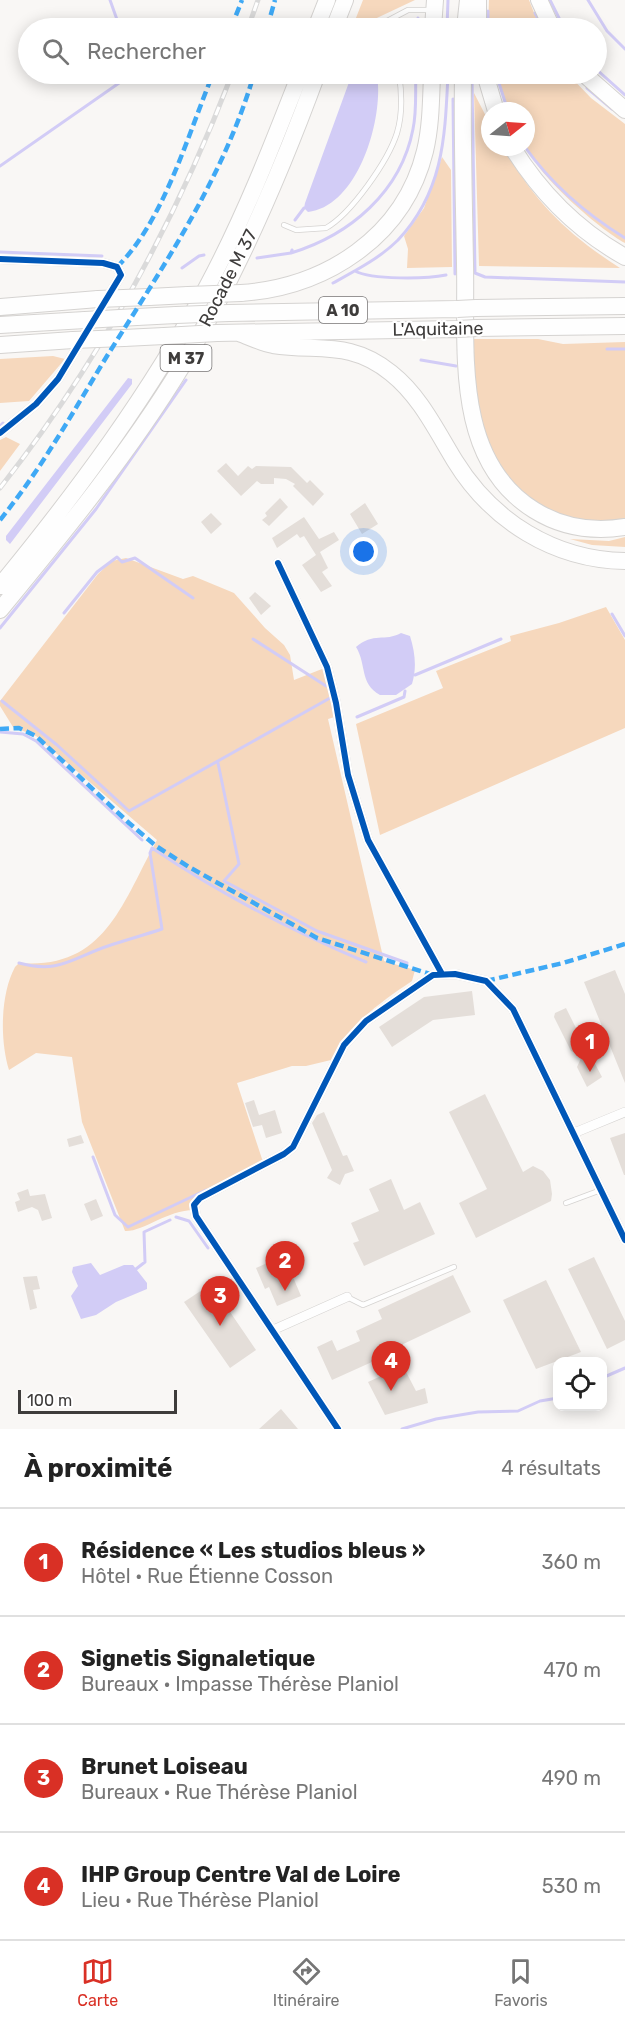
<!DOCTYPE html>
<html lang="fr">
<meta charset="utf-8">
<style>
body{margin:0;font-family:Rubik,sans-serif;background:#f6f6f6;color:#222}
.controls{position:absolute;right:18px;bottom:18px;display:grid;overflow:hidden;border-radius:12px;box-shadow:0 3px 15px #0003}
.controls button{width:54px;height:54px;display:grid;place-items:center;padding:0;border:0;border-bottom:2px solid #e0e0e0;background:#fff;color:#222;font:30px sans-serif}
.compass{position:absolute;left:481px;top:102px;width:54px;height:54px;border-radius:50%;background:#fff;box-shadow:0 3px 15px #0003;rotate:73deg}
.scale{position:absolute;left:18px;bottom:15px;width:159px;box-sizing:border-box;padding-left:6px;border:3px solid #3e3c3b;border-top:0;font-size:16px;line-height:21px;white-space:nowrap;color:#3e3c3b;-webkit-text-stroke:4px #fff;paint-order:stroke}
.you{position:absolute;left:364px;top:552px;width:21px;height:21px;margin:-15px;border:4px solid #fff;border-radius:50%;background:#1a73e8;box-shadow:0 0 0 9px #1a73e833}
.badge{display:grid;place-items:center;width:39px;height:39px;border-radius:50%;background:#d93025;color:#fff;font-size:20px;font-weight:700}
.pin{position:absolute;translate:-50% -50px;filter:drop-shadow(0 2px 3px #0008)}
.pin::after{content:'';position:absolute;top:32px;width:21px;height:18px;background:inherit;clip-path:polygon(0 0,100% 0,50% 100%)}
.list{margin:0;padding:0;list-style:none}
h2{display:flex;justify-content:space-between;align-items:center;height:78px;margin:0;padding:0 24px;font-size:26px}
h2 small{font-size:20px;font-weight:400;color:#767676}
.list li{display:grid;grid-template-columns:39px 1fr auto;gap:18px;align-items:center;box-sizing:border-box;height:108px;padding:0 24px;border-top:2px solid #e0e0e0}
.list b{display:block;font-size:22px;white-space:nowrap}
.list p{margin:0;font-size:20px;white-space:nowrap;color:#767676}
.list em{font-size:20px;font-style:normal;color:#767676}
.icon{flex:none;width:33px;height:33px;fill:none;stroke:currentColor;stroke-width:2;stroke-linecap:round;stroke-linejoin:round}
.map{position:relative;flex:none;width:625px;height:1429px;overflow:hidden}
.search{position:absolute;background:#fff;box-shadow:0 3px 15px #0003;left:18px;right:18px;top:18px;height:66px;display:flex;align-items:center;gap:15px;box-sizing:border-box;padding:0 21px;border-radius:33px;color:#767676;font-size:22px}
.sheet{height:510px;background:#fff}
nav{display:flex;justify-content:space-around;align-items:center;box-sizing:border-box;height:84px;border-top:2px solid #e0e0e0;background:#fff;font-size:16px;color:#767676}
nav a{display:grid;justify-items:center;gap:3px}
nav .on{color:#d93025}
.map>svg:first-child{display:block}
</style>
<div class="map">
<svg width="625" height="1429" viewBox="0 0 625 1429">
<rect width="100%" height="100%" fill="#f9f7f5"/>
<path fill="#f6d8bd" d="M363 0H415L362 25 354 23Z
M489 0H529L540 28H488Z
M496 74H568L591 98 625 124V243C600 230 532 171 526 144 524 134 526 121 526 111H509Z
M474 93 490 124V147H503C535 202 567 234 620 268L479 266Z
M442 157 451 170 452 267 407 268 408 249 404 236 424 208Z
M472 339H538L563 344 625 342V522L561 519 506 481 476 417Z
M53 356 65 359 29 401 0 403V359Z
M6 437 20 444 0 471V440Z
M625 537V547L592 545 570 539 609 541Z
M126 558 183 579 193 576 234 593 265 628 284 645 290 655 294 680 327 667 338 716 328 719 384 961 415 970 412 981C379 1003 350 1024 331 1060L306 1066H292L237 1083 264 1165 200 1198 194 1210C167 1210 143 1232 125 1231L82 1122 72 1057 36 1053 9 1070C0 1041 0 995 15 967L19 963C105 970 122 903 157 840L36 736 13 727 0 706V701L98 574 112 561Z
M606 607 625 640V728L380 835 356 724 443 688 436 671 511 641 510 636 559 623Z"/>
<path fill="#d2ccf6" d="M352 74 377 75C384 117 359 206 308 212L304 208 305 203Z
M128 378 132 379V384L10 544 6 540V536Z
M401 633 410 636C415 652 417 668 412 684L396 695H380C359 683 367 665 356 647 373 632 385 642 401 633Z
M91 1263 100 1275 124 1265H133L147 1283V1289L116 1302 96 1315 81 1319 71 1296 78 1286 72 1272 73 1267Z"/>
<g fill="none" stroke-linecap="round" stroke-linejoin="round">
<path stroke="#d2ccf6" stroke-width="3" d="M110 0 120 28
M550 0 564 28
M588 0 607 31 625 49
M535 13 543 28
M417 28 418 18
M447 28 448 0
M488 28V11
M596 69 625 95
M496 74 508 111
M478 75 472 79 475 273 485 277 625 282
M587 88 612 109
M453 99 455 274
M525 147C552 185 586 214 625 238
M0 166 132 74
M295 220 304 208
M0 252 102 256
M291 253C350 235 401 192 413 129 417 111 415 91 416 74
M257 258 291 253 292 250
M182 268 199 256 204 255
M355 271C372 280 426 279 446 275
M333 283C355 271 380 258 398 240 444 191 445 136 448 74
M607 349H625
M421 360 456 366
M0 426 3 423
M64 613 97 572 117 557 122 562 135 558 193 598
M612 614 625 636
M0 628 96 509 186 380
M253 639 326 686
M415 675 501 639
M2 701 57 745 129 811 330 698
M357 717 404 697 405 691
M0 732 23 734 36 741 142 840
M218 763 239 864 224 881 317 931 407 963
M19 963C59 974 72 958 108 946 126 940 144 935 162 929L150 853 152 848C222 895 289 930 366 962
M93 1157 115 1215 128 1227 206 1190
M176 1217 189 1221 208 1248
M136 1269 145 1262 144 1232 170 1220
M602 1378 625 1368
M402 1429 436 1419 478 1412 518 1411 540 1401 558 1398"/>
</g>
<path fill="#e4ded9" d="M226 463 238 476 248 466 252 469 256 466 291 467 307 483 310 480 324 494 313 506 293 486 295 484 286 479 274 478V484H261L257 481 241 496 217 471Z
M280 498 288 507 269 526 262 520 267 516 265 513Z
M365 503 378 524 362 534 350 514Z
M211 513 222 524 211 534 201 522Z
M304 517 319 539 334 532 339 540 320 552 328 568 322 572 332 586 321 592 302 565 316 555 304 536 300 538 297 534 277 548 272 538Z
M255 592 271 606 261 615 249 598Z
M615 970 625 994V1083L584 982Z
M472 991 475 1015 433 1020 392 1047 379 1027 424 997Z
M566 1008 585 1046 580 1055 571 1051 554 1017 555 1013Z
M582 1056 593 1060 602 1077 587 1087 577 1067Z
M485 1094 523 1172 533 1166 543 1171 550 1180 552 1194 551 1201 476 1238 459 1203 487 1189 449 1112Z
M254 1100 259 1115 275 1110 282 1133 266 1138 262 1125 253 1127 245 1103Z
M324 1112 343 1156 347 1155 354 1171 345 1174 340 1185 327 1178 332 1170 312 1123 317 1115Z
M625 1133V1175H624L610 1138Z
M81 1135 84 1143 69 1147 67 1139Z
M391 1179 404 1210 420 1202 435 1234 364 1266 353 1243 359 1241 351 1223 379 1211 369 1189Z
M28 1189 30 1196 45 1194 52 1218 42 1221 38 1210 32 1207 18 1212 15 1202 20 1200 17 1193Z
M96 1199 103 1216 91 1221 84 1204Z
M292 1252 301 1274 293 1277 301 1296 277 1306 269 1287 265 1289 256 1268Z
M594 1257 625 1321V1340L607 1349 568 1269Z
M453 1275 471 1312 382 1354 383 1357 332 1380 317 1347 332 1340 337 1351 360 1341 356 1331 382 1319 378 1310Z
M37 1276 40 1289 33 1290 37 1308 30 1310 23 1277Z
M546 1280 581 1352 536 1369 503 1300Z
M211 1284 256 1350 230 1368 184 1302Z
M403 1366 416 1391 425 1388 428 1403 385 1415 368 1382Z
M281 1409 298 1429H259Z"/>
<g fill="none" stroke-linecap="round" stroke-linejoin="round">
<g stroke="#d5d3d1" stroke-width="6">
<path id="lane" d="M374 28 408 10H431
M284 225 296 230 326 228C351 214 388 161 397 133 403 113 402 94 399 74
M566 1203 601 1190
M347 1297 363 1305 454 1267"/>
</g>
<g stroke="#d5d3d1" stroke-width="10">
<path id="street" d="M0 259 103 263 117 267 121 275 58 379 36 404 0 433
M278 563 327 667 336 703 348 775 368 840 442 974
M574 1133 625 1112
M273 1330 347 1297
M338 1429 196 1216 194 1205 200 1198 284 1154 293 1147 344 1045 366 1021 433 975 455 974 486 981 513 1009 625 1240"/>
</g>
<g stroke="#d5d3d1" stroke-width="18">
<path id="highway" d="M478 0V28
M539 0 552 28
M316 28 327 0
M334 28 345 0
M433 28 435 0
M465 28 468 0
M463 74C462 137 464 201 465 264 467 347 452 459 534 510 561 527 593 532 625 527
M485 74 496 111
M584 74 625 110
M512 147C541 194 577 230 625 257
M241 293C326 287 404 237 425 151 431 126 431 100 432 74
M149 297 188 295
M0 307 98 299
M476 308 625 306
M229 313 457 309
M137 317 176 315
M0 325 85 320
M476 328 625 326
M217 333 457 329
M239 333C250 337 262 343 273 345 319 352 350 340 391 373 420 396 436 430 455 461 492 521 554 560 625 561
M124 338 164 336
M0 345 73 340
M0 586C77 492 150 394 207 287 244 218 272 146 300 74
M0 610C65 531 129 453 182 366 238 273 280 175 317 74"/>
</g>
<use href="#lane" stroke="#fefefe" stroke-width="4.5"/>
<use href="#street" stroke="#fefefe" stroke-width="9"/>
<use href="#highway" stroke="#fefefe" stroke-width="16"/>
<g stroke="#dadada" stroke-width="5">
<path id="rail" d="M248 28 258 0
M0 488C99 362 175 223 232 74"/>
</g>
<use href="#rail" stroke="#fff" stroke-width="3" stroke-dasharray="9" stroke-linecap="butt"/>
<g stroke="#d5d3d1" stroke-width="18" stroke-linecap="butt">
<path id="highway-bridge" d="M188 295 241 293
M98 299 149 297
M457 309 476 308
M176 315 229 313
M85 320 137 317
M457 329 476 328
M164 336 217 333
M73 340 124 338"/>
</g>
<use href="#highway-bridge" stroke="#fefefe" stroke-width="16"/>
<path stroke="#3fa9f5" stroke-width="4.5" stroke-dasharray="9 4.5" stroke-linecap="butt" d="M231 28 242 0
M267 28 275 0
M117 267C164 221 188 134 213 74
M0 520C42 468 73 412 107 356 164 265 224 177 254 74
M0 729 19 728 36 736 129 823 156 846 189 867 317 938 433 975
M486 981 563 963 625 944"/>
<g stroke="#fff" stroke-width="10">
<path id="cycleway" d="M0 259 103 263 117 267 121 275 58 379 36 404 0 433
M278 563 327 667 336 703 348 775 368 840 442 974
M338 1429 196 1216 194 1205 200 1198 284 1154 293 1147 344 1045 366 1021 433 975 455 974 486 981 513 1009 625 1240"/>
</g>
<use href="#cycleway" stroke="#0057b8" stroke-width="6"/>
</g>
<g text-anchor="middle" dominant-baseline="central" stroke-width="4.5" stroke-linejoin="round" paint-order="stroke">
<g fill="#fff" stroke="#787676" stroke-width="1.5">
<rect x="319" y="297" width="48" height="26" rx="4.5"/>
<rect x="160.5" y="345" width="51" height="26" rx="4.5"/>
</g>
<g font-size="16" font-weight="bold" fill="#3e3c3b">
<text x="343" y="310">A 10</text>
<text x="186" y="358">M 37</text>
</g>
<g font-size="18" fill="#3e3c3b" stroke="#fff">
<text transform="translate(228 278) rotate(-63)">Rocade M 37</text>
<text transform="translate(438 329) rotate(-1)">L'Aquitaine</text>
</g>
</g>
</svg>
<div class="controls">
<button><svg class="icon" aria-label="locate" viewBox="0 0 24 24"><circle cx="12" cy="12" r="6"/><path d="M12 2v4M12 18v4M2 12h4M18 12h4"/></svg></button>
</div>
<svg class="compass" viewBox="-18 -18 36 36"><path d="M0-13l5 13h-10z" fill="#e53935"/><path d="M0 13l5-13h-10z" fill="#767676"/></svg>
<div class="scale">100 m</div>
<div class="you"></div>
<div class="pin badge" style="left:590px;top:1072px">1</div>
<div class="pin badge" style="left:285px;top:1291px">2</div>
<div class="pin badge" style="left:220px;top:1326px">3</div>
<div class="pin badge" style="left:391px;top:1391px">4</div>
<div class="search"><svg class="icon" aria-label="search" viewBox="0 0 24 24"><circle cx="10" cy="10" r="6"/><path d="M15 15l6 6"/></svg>Rechercher</div>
</div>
<section class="sheet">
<h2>À proximité<small>4 résultats</small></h2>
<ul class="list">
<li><span class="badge">1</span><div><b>Résidence « Les studios bleus »</b><p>Hôtel · Rue Étienne Cosson</p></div><em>360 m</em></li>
<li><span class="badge">2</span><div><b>Signetis Signaletique</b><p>Bureaux · Impasse Thérèse Planiol</p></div><em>470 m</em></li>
<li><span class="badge">3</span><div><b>Brunet Loiseau</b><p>Bureaux · Rue Thérèse Planiol</p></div><em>490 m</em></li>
<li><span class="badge">4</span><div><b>IHP Group Centre Val de Loire</b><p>Lieu · Rue Thérèse Planiol</p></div><em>530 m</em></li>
</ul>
</section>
<nav>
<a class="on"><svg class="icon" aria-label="map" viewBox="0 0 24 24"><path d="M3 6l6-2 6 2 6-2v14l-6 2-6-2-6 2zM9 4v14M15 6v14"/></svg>Carte</a>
<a><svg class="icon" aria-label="directions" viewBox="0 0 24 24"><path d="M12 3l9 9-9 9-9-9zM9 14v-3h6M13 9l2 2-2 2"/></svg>Itinéraire</a>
<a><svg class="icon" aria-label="saved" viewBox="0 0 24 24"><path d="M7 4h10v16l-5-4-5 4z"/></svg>Favoris</a>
</nav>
